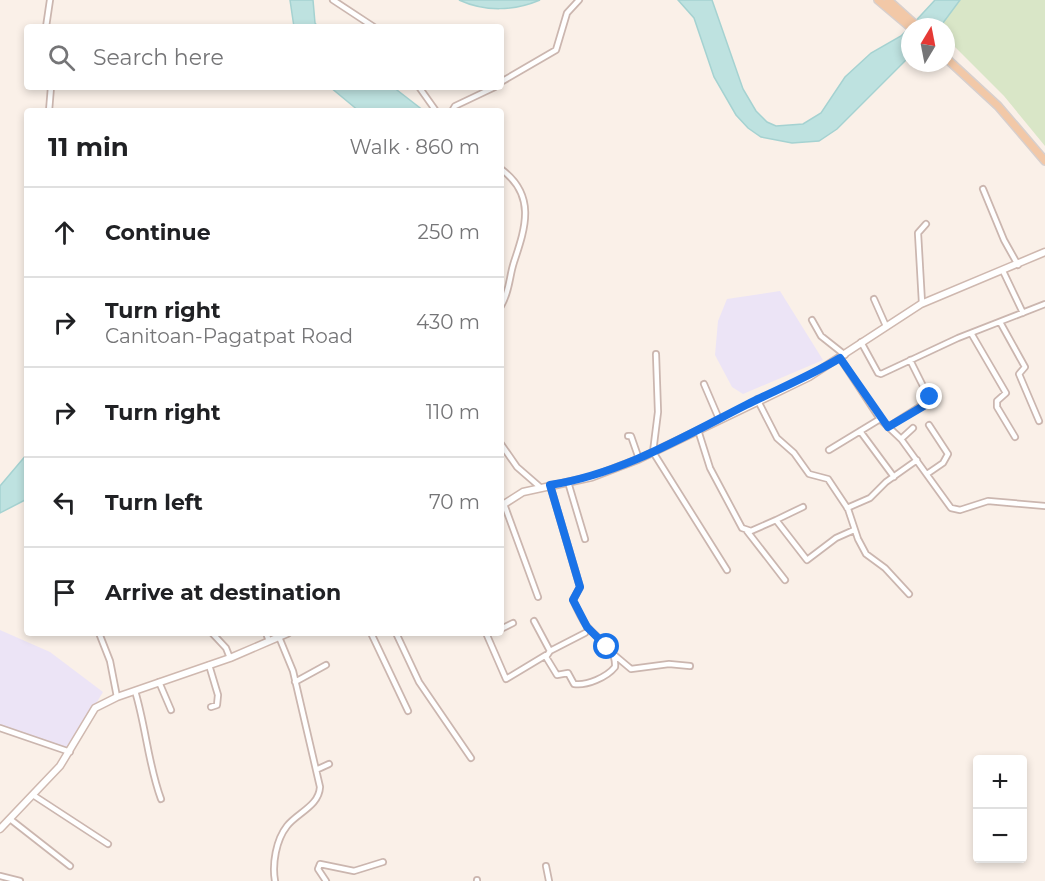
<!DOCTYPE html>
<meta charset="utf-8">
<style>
body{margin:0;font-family:Montserrat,sans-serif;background:#f2f2f2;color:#202124}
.controls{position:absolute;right:18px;bottom:18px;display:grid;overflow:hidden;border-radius:6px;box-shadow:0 3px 9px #0003}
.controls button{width:54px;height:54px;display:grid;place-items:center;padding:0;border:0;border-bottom:2px solid #e0e0e0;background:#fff;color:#202124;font:30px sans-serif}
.compass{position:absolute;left:901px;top:18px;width:54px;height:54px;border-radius:50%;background:#fff;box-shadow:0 3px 9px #0003;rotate:10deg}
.stop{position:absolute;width:18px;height:18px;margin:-14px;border:4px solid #1a73e8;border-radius:50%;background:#fff}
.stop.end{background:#1a73e8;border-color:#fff;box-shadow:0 2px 6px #0008}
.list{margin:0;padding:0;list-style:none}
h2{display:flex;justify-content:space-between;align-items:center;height:78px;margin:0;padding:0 24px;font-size:26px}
h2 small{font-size:20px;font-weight:400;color:#757577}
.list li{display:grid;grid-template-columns:39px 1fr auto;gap:18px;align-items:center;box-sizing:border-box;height:90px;padding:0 24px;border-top:2px solid #e0e0e0}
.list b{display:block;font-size:22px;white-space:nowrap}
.list p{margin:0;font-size:20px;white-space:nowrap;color:#757577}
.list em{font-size:20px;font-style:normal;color:#757577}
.icon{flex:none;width:33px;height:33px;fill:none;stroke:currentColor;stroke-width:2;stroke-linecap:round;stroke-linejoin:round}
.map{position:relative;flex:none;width:1045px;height:881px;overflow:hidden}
.search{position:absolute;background:#fff;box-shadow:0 3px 9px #0003;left:24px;top:24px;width:480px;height:66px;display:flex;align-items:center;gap:15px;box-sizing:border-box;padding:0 21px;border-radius:6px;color:#757577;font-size:22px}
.panel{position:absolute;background:#fff;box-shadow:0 3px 9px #0003;left:24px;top:108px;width:480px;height:528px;border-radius:6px}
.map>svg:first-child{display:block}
</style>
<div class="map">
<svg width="1045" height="881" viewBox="0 0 1045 881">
<rect width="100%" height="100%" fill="#faf0e8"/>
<path fill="#ece4f6" d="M780 291 823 360 743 394 732 387 715 355 718 321 727 299Z
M0 630 50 652 103 692 68 750 0 726Z"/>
<path fill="#d9e6c7" d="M953 0H1045V146L1004 96 946 38V27H934Z"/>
<path fill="#bee2e0" stroke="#a5d2d1" stroke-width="1.5" d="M290 0H313L315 23 318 27H294Z
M459 0H540C514 11 485 12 459 0Z
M678 0H712L743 89 756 111 767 122 776 126 803 124 821 113 845 77 871 53 901 36 910 27V56L837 129 819 141 792 143 761 137 748 128 736 115 714 77 694 18Z
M935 0H960L940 27H910Z
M330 87H393L424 111H359Z
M27 454V499L0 513V486Z"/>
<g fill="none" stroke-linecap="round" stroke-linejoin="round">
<g stroke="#cbb6af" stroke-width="8">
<path id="street" d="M333 0 374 27
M46 27 50 0
M501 82 556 50 567 13 579 0
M419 87 436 111
M49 111 51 87
M452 111 455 106 495 87
M501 169C536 195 526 226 514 262 509 277 510 291 501 306
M983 189 1004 240 1018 265
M1003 271 1023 313
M874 299 886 326
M922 303 918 233 926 224
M812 320 821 336 845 355
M1000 322 1025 367 1019 374 1039 421
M971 333 1006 393 997 401V407L1015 437
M861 342 878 373 881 374 958 338 1045 304
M656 354 658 412 653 452 727 570
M840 358 880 419 901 439 951 508 960 510 988 501 1045 506
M704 384 719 419
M757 399 777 438 794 453 809 474 828 479 848 509 858 539 866 554 885 568 909 594
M888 427 930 400 910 360
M698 430 710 468 742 528 751 531 776 520 807 560 836 538 854 530
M860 431 894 477
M628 436H631L639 459
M901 439 913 428
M501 444 517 467 540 487
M829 450 880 419
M927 474 943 463 948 454 929 425
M568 482 585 539
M504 504 538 597
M847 508 870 498 886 482 917 460
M776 520 803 507
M747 531 785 580
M534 621 550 651 546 657 557 675 568 673 574 684C587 686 607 677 615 667 617 647 596 639 586 625 581 618 577 609 573 600L580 587 550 485
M501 629 513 623
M99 633 110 661 117 697
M212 633 226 648 230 658
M266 633 269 641
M371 633 408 711
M396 633 419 682 471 758
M486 633 506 679 546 655
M550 651 585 633
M612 653 631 669 669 664 690 666
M209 665 218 695 217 705 211 707
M159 682 171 710
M295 682 326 665
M135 691C146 727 148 764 161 799
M0 728 70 752
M318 769 329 764
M33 795 108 844
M10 819 70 866
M546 866 549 881
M0 876 20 881
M275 881C272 864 276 840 287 826 297 813 319 806 320 787L293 671 279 637
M326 881 318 869 320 864 354 871 383 862
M477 881V880"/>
</g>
<g stroke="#cfb8af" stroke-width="9">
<path id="secondary" d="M501 506 523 492 592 477 639 459 809 377 921 304 1045 252
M0 829 60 766 95 708 117 697 230 658 288 633"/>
</g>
<g stroke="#d7cfcd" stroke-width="10">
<path id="primary" d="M878 0 910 27
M888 0 918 27
M946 58 998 106 1045 161"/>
</g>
<use href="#street" stroke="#fff" stroke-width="4.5"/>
<use href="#secondary" stroke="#fff" stroke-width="6"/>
<use href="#primary" stroke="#f2c8a7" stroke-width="7"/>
</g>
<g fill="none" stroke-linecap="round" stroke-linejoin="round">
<path stroke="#1a73e8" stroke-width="8" d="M607 647 587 627 573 600 580 587 550 485C621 474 683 437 746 405 778 389 810 376 840 358L888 427 927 404 930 397"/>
</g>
</svg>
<div class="controls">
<button>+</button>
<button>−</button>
</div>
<svg class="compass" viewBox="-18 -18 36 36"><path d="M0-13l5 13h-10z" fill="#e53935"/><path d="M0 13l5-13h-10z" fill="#757577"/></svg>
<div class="stop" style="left:607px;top:647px"></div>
<div class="stop end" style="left:930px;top:397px"></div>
<div class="search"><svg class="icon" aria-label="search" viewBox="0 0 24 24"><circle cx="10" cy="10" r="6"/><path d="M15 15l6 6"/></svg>Search here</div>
<section class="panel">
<h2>11 min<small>Walk · 860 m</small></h2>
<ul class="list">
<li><svg class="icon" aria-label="ahead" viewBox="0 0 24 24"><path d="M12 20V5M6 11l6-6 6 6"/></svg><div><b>Continue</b></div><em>250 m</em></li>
<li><svg class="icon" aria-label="right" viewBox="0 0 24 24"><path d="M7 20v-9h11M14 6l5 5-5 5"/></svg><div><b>Turn right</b><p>Canitoan-Pagatpat Road</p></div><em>430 m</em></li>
<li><svg class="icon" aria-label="right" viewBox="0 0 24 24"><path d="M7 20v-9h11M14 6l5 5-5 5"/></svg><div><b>Turn right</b></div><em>110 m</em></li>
<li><svg class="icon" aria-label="left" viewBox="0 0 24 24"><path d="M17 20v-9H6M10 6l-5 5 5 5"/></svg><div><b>Turn left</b></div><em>70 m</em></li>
<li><svg class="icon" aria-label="arrive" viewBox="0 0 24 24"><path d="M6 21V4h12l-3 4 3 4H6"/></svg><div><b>Arrive at destination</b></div></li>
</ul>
</section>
</div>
